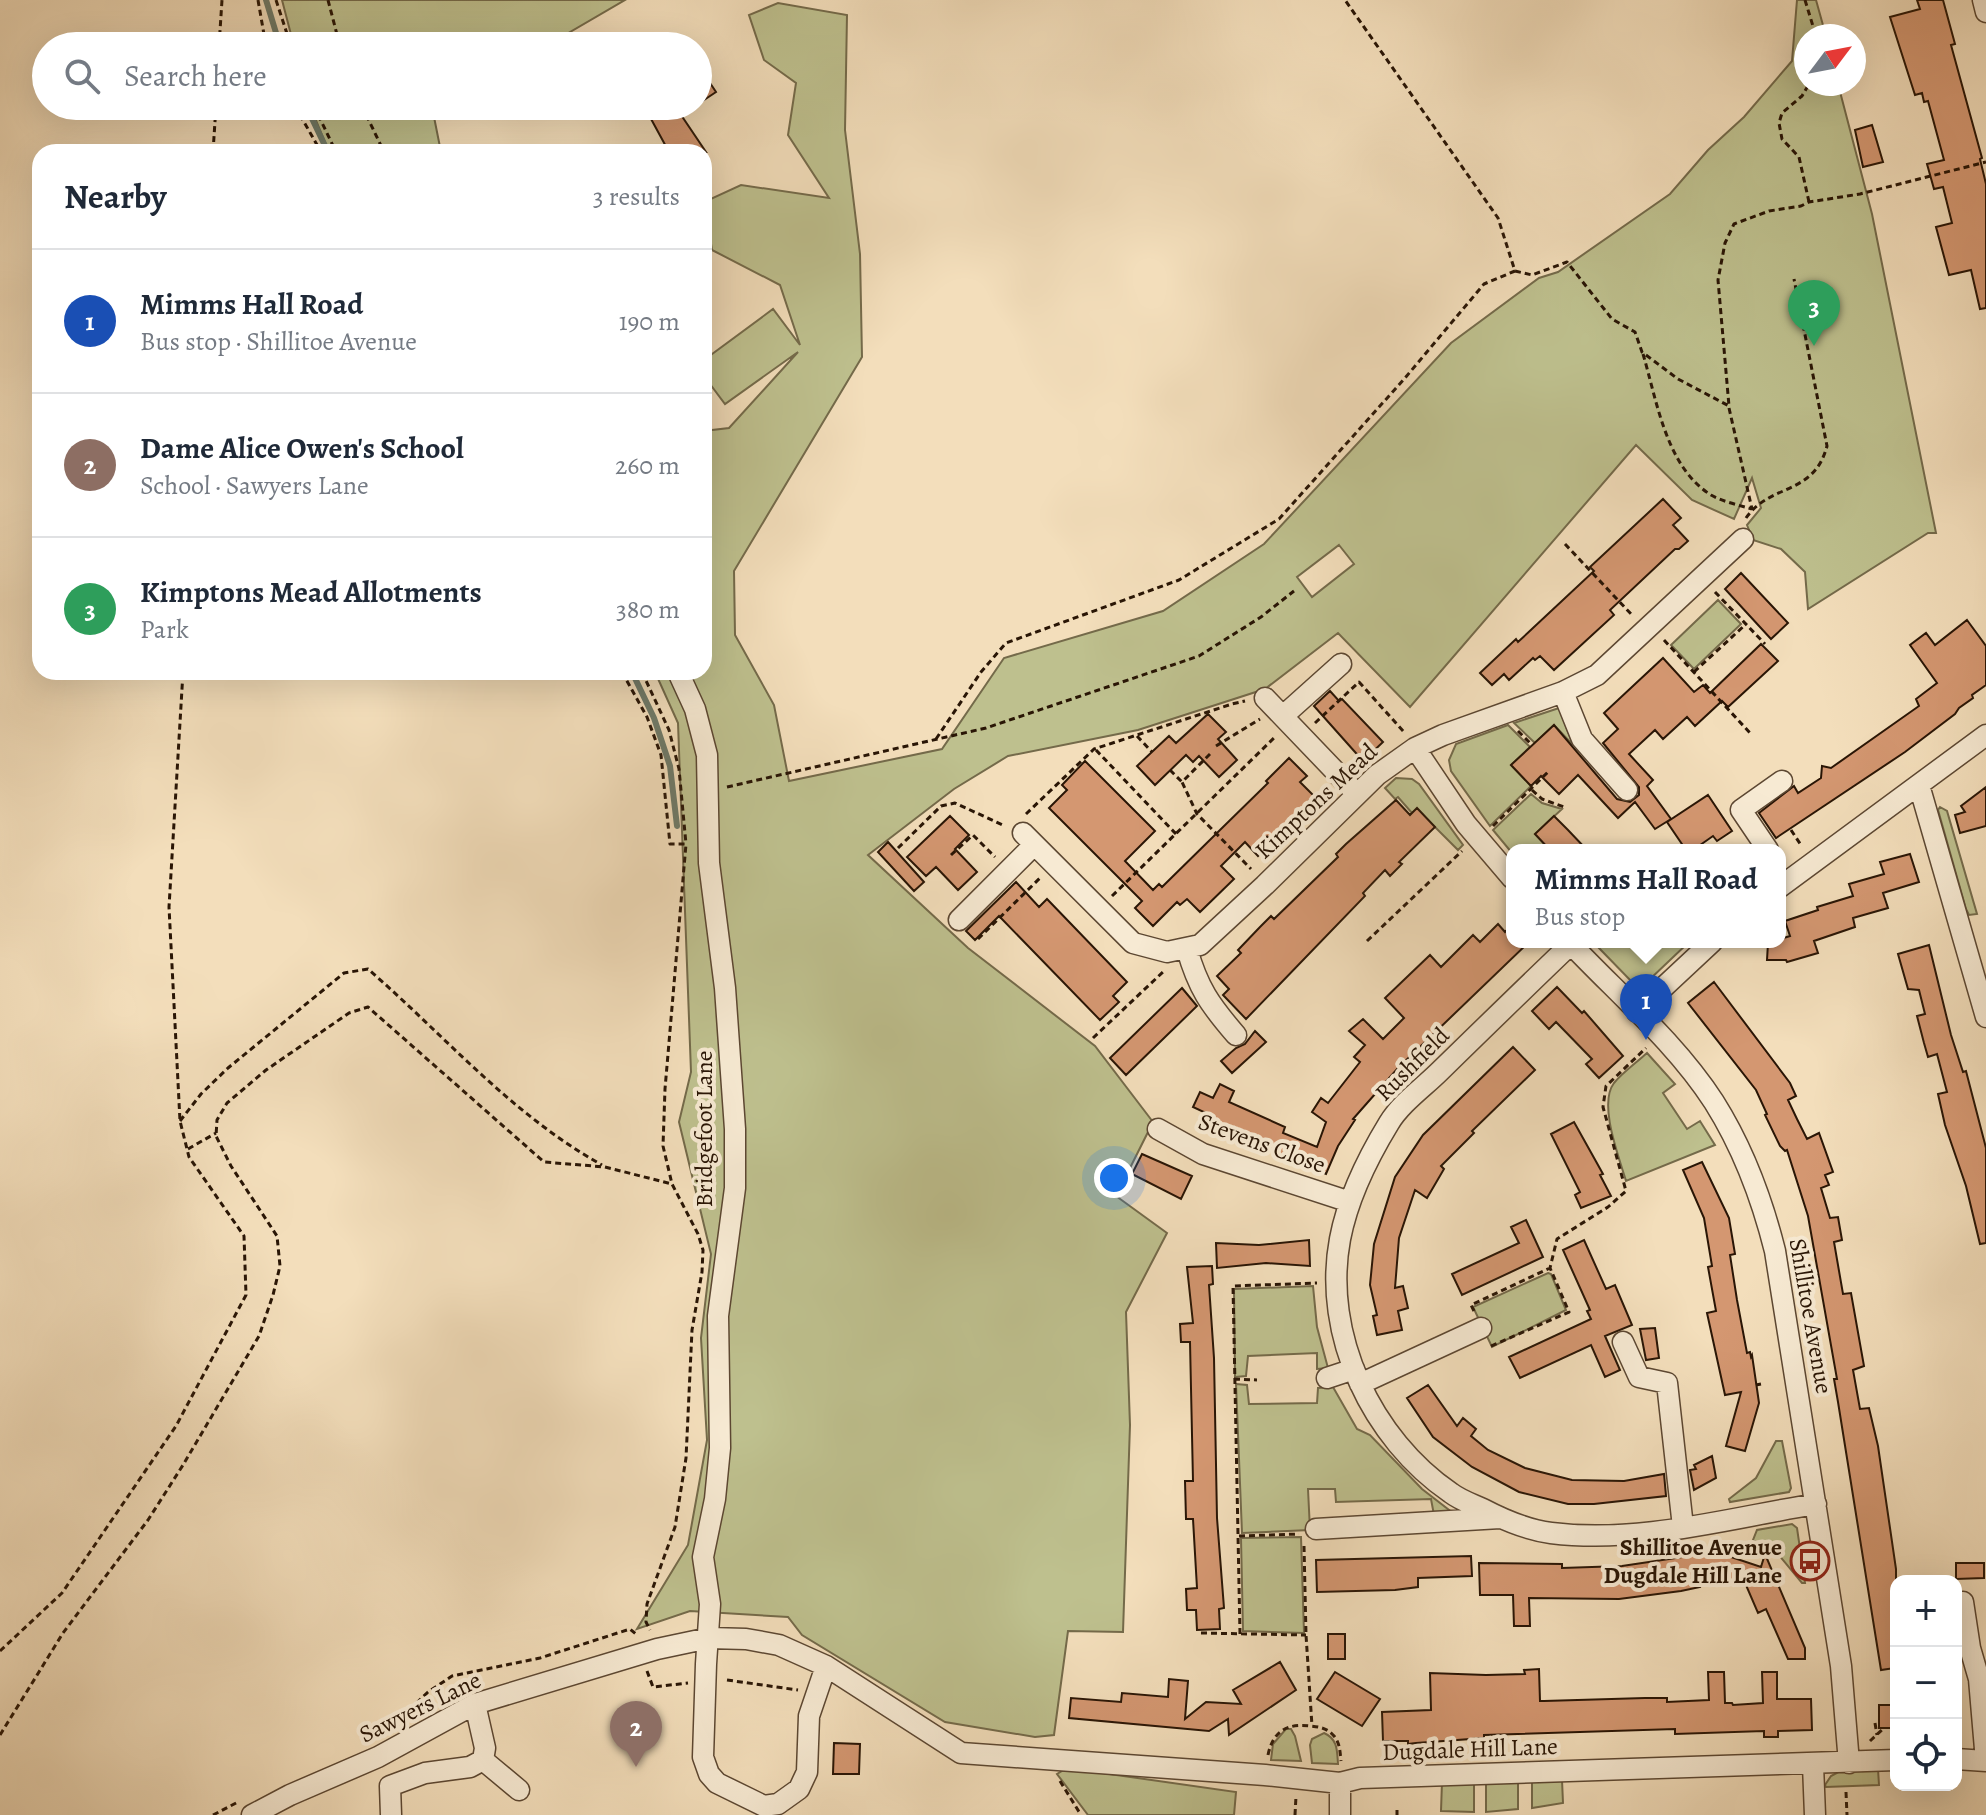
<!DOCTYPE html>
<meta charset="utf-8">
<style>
body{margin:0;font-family:Alegreya,serif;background:#f6f6f7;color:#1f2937}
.controls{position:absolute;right:24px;bottom:24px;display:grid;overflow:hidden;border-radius:16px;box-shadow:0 8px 32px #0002}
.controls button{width:72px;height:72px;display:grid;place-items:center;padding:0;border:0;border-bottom:2px solid #e0e1e3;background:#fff;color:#1f2937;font:40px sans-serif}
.compass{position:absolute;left:1794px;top:24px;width:72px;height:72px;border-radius:50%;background:#fff;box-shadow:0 8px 32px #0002;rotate:58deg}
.you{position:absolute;left:1114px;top:1178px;width:28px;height:28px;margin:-20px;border:6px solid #fff;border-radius:50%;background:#1a73e8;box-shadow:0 0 0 12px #1a73e833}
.badge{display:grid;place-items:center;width:52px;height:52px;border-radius:50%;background:#1a73e8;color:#fff;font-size:26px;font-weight:700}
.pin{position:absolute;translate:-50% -66px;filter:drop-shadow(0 2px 4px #0008)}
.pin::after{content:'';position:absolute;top:42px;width:28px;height:24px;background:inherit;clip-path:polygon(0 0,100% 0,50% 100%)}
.popup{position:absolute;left:1506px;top:844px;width:280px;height:104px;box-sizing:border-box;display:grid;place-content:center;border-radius:16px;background:#fff;filter:drop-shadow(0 2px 6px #0005);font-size:26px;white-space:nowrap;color:#747a83}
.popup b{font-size:30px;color:#1f2937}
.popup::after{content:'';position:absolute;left:50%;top:100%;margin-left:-16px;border:16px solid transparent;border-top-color:#fff}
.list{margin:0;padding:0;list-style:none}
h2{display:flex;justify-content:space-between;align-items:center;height:104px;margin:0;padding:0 32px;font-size:34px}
h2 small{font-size:26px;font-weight:400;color:#747a83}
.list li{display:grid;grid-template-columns:52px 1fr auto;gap:24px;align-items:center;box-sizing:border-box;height:144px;padding:0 32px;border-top:2px solid #e0e1e3}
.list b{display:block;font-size:30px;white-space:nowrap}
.list p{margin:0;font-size:26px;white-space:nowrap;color:#747a83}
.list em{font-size:26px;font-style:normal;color:#747a83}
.icon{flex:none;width:44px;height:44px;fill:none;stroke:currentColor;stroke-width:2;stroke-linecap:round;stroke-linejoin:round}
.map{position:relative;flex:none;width:1986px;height:1815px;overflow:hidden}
.search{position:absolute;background:#fff;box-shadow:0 8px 32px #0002;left:32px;top:32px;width:680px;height:88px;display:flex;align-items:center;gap:20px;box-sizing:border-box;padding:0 28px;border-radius:44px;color:#747a83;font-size:30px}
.panel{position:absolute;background:#fff;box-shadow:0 8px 32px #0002;left:32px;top:144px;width:680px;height:536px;border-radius:24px}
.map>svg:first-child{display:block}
</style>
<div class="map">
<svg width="1986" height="1815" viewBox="0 0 1986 1815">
<rect width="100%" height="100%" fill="#f3debb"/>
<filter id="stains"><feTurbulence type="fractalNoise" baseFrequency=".0025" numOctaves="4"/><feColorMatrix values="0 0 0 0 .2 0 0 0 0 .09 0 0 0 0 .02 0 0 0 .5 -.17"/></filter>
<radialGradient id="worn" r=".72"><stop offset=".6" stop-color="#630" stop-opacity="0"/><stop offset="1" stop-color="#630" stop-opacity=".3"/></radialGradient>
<path fill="#bec08e" stroke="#746a4a" stroke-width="2" fill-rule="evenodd" d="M282 0H625L546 46H294Z
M1797 0H1816L1826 36H1806V84H1838L1872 214 1936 533H1928L1808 609 1805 572 1781 549 1753 540 1747 525 1761 508 1752 478 1734 519 1692 500 1636 445 1410 707 1338 633 1265 689 1138 730 1008 756 954 789 868 855 968 948 1095 1046 1153 1122 1116 1196 1167 1233 1126 1312 1130 1425 1123 1632 1068 1631 1054 1735 1035 1737 945 1722 802 1635 788 1617 690 1611 637 1629 688 1545 707 1440 701 1338 711 1254 679 1122 691 1072 678 723 655 672H704V431L729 428 798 352 725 404 704 376V360L773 309 800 345 780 285 712 250 704 202 741 185 829 198 788 135 796 83 764 60 749 15 778 3 847 15 845 130 860 254 862 357 734 571 735 635 774 705 789 781 942 749 1004 658 1163 611 1264 544 1451 343 1539 278 1558 272 1670 194 1708 150 1744 117 1792 61ZM1339 545 1354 564 1312 597 1297 577Z
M310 106H443L433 112 441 152H329Z
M1718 600 1741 624 1694 669 1671 645Z
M1559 708 1573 745 1554 725 1535 743 1514 723Z
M1508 725 1530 747 1511 765 1531 786 1490 826 1451 771 1449 760 1456 744Z
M1396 778 1412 779 1419 784 1463 845 1458 850 1417 809 1412 813 1398 797 1395 799 1385 788Z
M1531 794 1542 803 1562 809 1535 834 1550 850H1512V853L1493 830Z
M1940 807 1947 811 1977 914 1969 915 1966 909 1938 810Z
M1622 942H1689L1648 981 1632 982 1598 947Z
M1647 1053 1675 1084 1663 1093 1687 1129 1700 1121 1715 1145 1626 1181C1619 1157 1598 1104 1614 1083 1623 1072 1636 1063 1647 1053Z
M1548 1273 1551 1274 1566 1310 1492 1347 1473 1307Z
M1313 1286 1317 1327 1328 1368 1317 1369V1353L1248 1356 1246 1376 1235 1377 1234 1289Z
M1236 1384 1247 1385 1249 1404 1317 1403 1318 1388 1333 1387 1357 1429 1370 1435 1422 1489 1453 1513 1434 1515 1431 1499 1336 1502 1335 1489H1308L1310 1530 1242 1533Z
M1776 1441H1782L1791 1488 1789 1492 1730 1502 1729 1499 1756 1478Z
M1792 1524 1797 1528 1805 1583H1802L1778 1554 1753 1540 1757 1530Z
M1301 1537 1304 1633 1243 1631 1241 1538Z
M1286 1729H1291L1295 1736 1301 1761 1271 1760 1273 1744Z
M1324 1733C1338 1739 1337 1751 1338 1764L1312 1763 1310 1745 1312 1739Z
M1067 1768 1236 1792 1234 1815H1088L1057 1774Z
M1844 1769H1878L1879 1785 1826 1787 1825 1785 1831 1776Z
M1518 1779V1809L1486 1812V1781Z
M1474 1780V1812L1441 1811 1442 1782Z
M1562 1780 1563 1803 1532 1808V1781Z"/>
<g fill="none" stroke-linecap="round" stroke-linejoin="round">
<path stroke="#6e7a69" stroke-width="6" d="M266 0 280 46
M306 106 328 152
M632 672 654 718 670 766 677 826"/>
</g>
<path fill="#d49771" stroke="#291505" stroke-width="2" d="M1917 0H1943L1955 44 1951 45 1982 158 1980 159 1986 184V308L1980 309 1971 270 1949 275 1936 227 1952 223 1943 187 1934 189 1927 164 1944 160 1928 101 1924 102 1922 93 1915 95 1890 17 1920 9Z
M698 65 716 92 698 104Z
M667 106H675L706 152H669L650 117Z
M1872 125 1883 162 1863 167 1855 130Z
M1663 499 1681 518 1673 525 1688 541 1679 549H1675L1610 610 1614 615 1554 670 1540 656 1535 660 1533 658 1509 680 1504 674 1492 685 1480 673 1516 639 1518 642 1594 571 1590 567Z
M1741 573 1788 623 1771 639 1725 589Z
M1967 620 1986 646V685L1972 695 1973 698 1959 708 1955 714 1905 752 1776 838 1759 813 1794 786 1798 793 1821 778 1822 766 1831 768 1919 706 1916 699 1937 683 1910 645 1926 633 1935 645Z
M1761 644 1778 661 1728 707 1722 701 1695 726 1687 717 1663 739 1655 730 1629 754 1653 780 1647 786 1671 819 1655 829 1635 802 1618 818 1578 775 1559 794 1541 776 1531 786 1511 765 1554 725 1617 799 1630 802 1639 795V787L1603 743 1618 729 1604 713 1663 658 1694 692 1703 685 1710 693Z
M1330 691 1339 701 1342 699 1383 742 1363 761 1314 706Z
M1208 714 1226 732 1218 739 1237 760 1219 777 1199 756 1193 762 1186 755 1155 785 1137 766 1169 736 1176 743Z
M1289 758 1307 776 1300 782 1314 796 1290 819 1293 822 1258 856 1245 842 1221 866 1234 879 1200 912 1187 899 1180 905 1177 902 1153 926 1135 908 1142 901 1049 808 1067 790 1062 785 1085 761 1155 831 1125 861 1153 890 1159 884 1162 887 1220 830 1268 783 1266 781Z
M1986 787V826L1960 833 1955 815 1965 812 1961 806Z
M1708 795 1732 831 1717 841 1713 836 1693 850H1686L1667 822Z
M1396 800 1410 815 1417 808 1435 827 1399 862 1402 864 1390 876 1385 870 1363 893 1365 896 1246 1019 1223 995 1229 989 1217 976 1241 953 1238 950 1260 927 1271 916 1274 919 1338 857 1336 854 1346 844Z
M950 816 969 835 955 849 977 872 958 890 936 867 926 876 907 857Z
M1554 816 1568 830 1587 850H1550L1535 834Z
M888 842 924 882 914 891 878 852Z
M1910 854 1919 882 1883 893 1888 908 1853 918 1855 927 1814 941 1818 953 1787 962 1786 960H1767L1768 943H1780V939L1790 936 1785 921 1818 910 1817 907 1853 896 1849 884 1884 874 1880 862Z
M1016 882 1039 907 1047 899 1127 982 1113 996 1119 1002 1100 1020 999 916 975 940 966 931Z
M1498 924 1505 932 1512 925V942H1529L1398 1068 1353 1119 1355 1120 1338 1146 1326 1174 1217 1128 1215 1132 1201 1126 1206 1113 1193 1107 1200 1092 1213 1098 1220 1084 1234 1091 1229 1102 1285 1127 1283 1133 1317 1147 1326 1122 1312 1112 1321 1098 1328 1103 1360 1062 1354 1057 1365 1045 1349 1031 1363 1019 1383 1039 1404 1018 1385 998 1430 955 1441 967 1473 935 1480 942Z
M1929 945 1951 1035 1963 1072 1966 1071 1986 1148V1243L1980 1244 1966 1186 1945 1125 1938 1094 1947 1092 1937 1054 1928 1057 1924 1043 1917 1016 1925 1014 1919 990 1908 989 1898 954Z
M1714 982 1790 1083 1796 1096 1788 1100 1797 1119 1807 1139 1819 1133 1833 1172 1825 1175 1829 1185 1821 1188 1830 1218 1838 1217 1842 1240 1834 1242 1843 1294 1851 1293 1864 1366 1853 1370 1860 1409 1869 1408 1878 1446 1896 1569V1628H1894L1896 1652H1893L1895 1668 1881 1670 1838 1402 1834 1379H1837L1808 1216 1787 1150 1785 1151 1780 1146 1765 1115 1767 1114 1756 1090 1688 1003Z
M1557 987 1582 1013 1584 1011 1623 1056 1599 1078 1586 1064 1592 1059 1556 1022 1549 1029 1532 1011Z
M1182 988 1197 1006 1126 1075 1110 1058Z
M1255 1031 1266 1042 1232 1073 1221 1061 1236 1048 1245 1044Z
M1513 1047 1535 1070 1472 1131 1474 1133 1441 1166 1444 1169 1427 1198 1415 1190 1399 1238 1395 1288 1403 1286 1408 1308 1398 1311 1402 1330 1377 1335 1373 1316 1377 1315 1370 1285 1374 1244 1395 1177 1423 1135Z
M1574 1122 1603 1174 1600 1175 1611 1196 1581 1208 1575 1195 1580 1192 1551 1134Z
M1142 1154 1192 1176 1181 1199 1132 1174Z
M1702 1162 1729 1218 1735 1254 1730 1255 1737 1300 1747 1353 1750 1352 1751 1357 1752 1355 1757 1389 1759 1403 1745 1451 1726 1446 1741 1392 1725 1395 1707 1313 1716 1311 1708 1267 1712 1266 1704 1218 1683 1170Z
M1526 1220 1543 1257 1462 1295 1452 1274 1519 1243 1511 1227Z
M1309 1240 1310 1266 1266 1263 1217 1268 1216 1243 1259 1245Z
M1584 1240 1606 1289 1615 1285 1632 1325 1605 1336 1620 1370 1605 1377 1591 1345 1520 1378 1509 1357 1591 1319 1587 1311 1590 1310 1563 1250Z
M1212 1266 1213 1284 1209 1285 1214 1358 1217 1518 1224 1608 1219 1609 1220 1629 1197 1630 1196 1610H1187L1186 1589 1197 1588 1193 1519H1186L1185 1481H1193L1190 1342H1181L1180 1324 1193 1323 1187 1267Z
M1655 1328 1659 1358 1646 1360 1640 1329Z
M1428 1385 1457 1426 1463 1418 1476 1429 1471 1436 1488 1450 1525 1468 1572 1480 1624 1481 1664 1474 1666 1496 1594 1504H1568L1519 1492 1472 1467 1433 1437 1407 1398Z
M1712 1456 1716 1478 1694 1490 1690 1470 1696 1469 1694 1465Z
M1716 1552 1761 1567 1765 1554 1805 1648V1659H1788L1766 1609 1758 1613 1746 1585 1697 1569 1700 1587 1681 1591 1619 1599 1529 1598 1530 1626H1514L1513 1595H1480L1479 1563 1562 1564V1568L1622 1566Z
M1471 1556 1472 1576 1418 1578V1587L1395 1590 1317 1592 1316 1560Z
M1956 1563H1984V1578L1956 1579Z
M1328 1634H1345V1659H1328Z
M1280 1662 1296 1690 1229 1735 1228 1719 1209 1731 1069 1718 1071 1698 1121 1702 1122 1693 1168 1697 1169 1679 1188 1681 1185 1719 1206 1702 1241 1704 1233 1690Z
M1539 1669 1540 1701H1544L1645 1698H1667V1702L1709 1700 1708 1672H1724L1725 1703H1732L1733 1705 1763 1703 1762 1672H1777V1699H1811L1812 1730 1778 1731V1737H1764V1731L1675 1734V1729L1484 1735V1738L1416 1743 1408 1744V1741H1383L1382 1712 1431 1710 1430 1673 1486 1675 1525 1674 1524 1670Z
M1335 1672 1380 1699 1362 1726 1317 1699Z
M1879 1705H1896V1728H1879Z
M834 1743 860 1744 859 1774H833Z"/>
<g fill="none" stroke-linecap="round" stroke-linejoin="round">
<g stroke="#5c4732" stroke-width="23">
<path id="minor" d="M1983 0 1986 12
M678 672 695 709 707 755 709 863 725 988 735 1129V1188L718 1316 720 1448 715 1499 703 1557 710 1604 706 1664 703 1757 709 1774 717 1783 764 1806 778 1804 799 1789 807 1772 809 1716 826 1666
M1563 692 1582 739 1627 790
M1265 698 1357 794
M1283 716 1341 664
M1415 748 1466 824 1512 878
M1919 785 1986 1017
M1023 833 1133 943 1167 952 1200 945 1265 885 1377 775 1415 748 1443 735 1563 692 1597 675 1743 539
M1768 850 1741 810 1782 781
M1780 887 1986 735
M959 920 1034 845
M1569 942C1618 994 1675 1042 1714 1102 1743 1148 1762 1199 1775 1251L1841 1666 1849 1763
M1571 944C1527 986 1484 1028 1440 1071 1424 1087 1401 1103 1389 1123 1367 1159 1348 1197 1340 1239 1322 1335 1372 1439 1451 1493 1460 1500 1472 1504 1483 1509 1504 1520 1528 1530 1551 1533 1640 1544 1729 1518 1816 1504
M1187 949C1198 988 1210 1005 1236 1035
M1637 1012 1712 942
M1158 1129 1203 1154 1350 1202
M1623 1342 1639 1377 1667 1383 1683 1527
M1327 1378 1354 1369
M1360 1384 1481 1328
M1316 1529 1500 1518
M1963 1602 1970 1648 1979 1679 1986 1761
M1956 1759 1986 1761
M483 1760 519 1790
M1813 1765 1815 1815
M252 1815 290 1795 378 1757 475 1704 657 1649 709 1638 746 1639 779 1645 826 1666 961 1753 1265 1775 1340 1783 1360 1778 1896 1760
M391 1815 390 1786 425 1773 470 1767 483 1760 485 1748 475 1704
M1340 1815V1783"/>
</g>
<path stroke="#291505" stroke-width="3" stroke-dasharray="6 4" stroke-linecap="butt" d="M258 0 266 46
M276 0 291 46
M328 0 340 46
M1805 0 1816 36
M219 46 222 0
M295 106 321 152
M314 106 336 152
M362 106 384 152
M213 152 216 106
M1809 202 1799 157 1782 139 1779 123 1782 113 1802 96 1809 84
M1515 271 1532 275 1567 262 1612 319 1635 332 1642 352 1678 379 1729 406 1718 280 1725 243 1734 224 1769 211 1801 206 1809 202 1860 194 1986 162
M1643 354C1657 401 1666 467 1711 495 1723 502 1739 505 1752 509
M1729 408 1752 509
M1746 518C1770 483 1814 496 1827 446L1794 279
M1565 544 1632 615
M1715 592 1765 644
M1664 640 1751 734
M622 672 647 717 661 755 670 844H686L665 1089 663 1146 672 1184 698 1234 703 1250 702 1272 692 1330 686 1458 675 1527 647 1604 646 1622 650 1630
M642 672 669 730 679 769 686 844
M1694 672 1746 624
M1315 723 1359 682 1404 732
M1518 731 1532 745
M1137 736 1152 752
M936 739 981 672 1006 643 1179 580 1279 519 1405 378 1484 284 1515 271 1498 218 1345 0
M1216 746 1260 719
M1096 750 1176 834
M1210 754 1182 782 1197 814 1251 869
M1170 770 1182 782
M727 787 986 728 1199 656 1261 617 1294 591
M1532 790 1542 799 1564 807
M1026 814 1094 749 1232 704 1245 701
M1493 826 1550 770
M1791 830 1801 845
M898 848 941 806 955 803 1005 826
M951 855 973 835 995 857
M1112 896 1276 736
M978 939 1040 878
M1367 941 1462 851
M1093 1038 1164 971
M180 1121 201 1094 228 1068 344 973 368 969C445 1036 512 1115 602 1165
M188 1149 216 1133
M1474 1311 1471 1305 1550 1268
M1491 1346 1569 1312 1550 1268 1557 1239 1608 1207 1626 1191 1603 1107 1606 1086 1646 1048
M1234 1379 1257 1380
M1756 1385 1761 1384
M1239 1536 1299 1534
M1304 1546 1306 1635 1312 1726
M1201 1633 1306 1635
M1240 1634 1233 1286 1317 1283
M0 1651 62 1593 176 1426 246 1295 244 1236 189 1157 180 1121 169 907 183 672
M647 1671 653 1687 688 1683
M727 1680 798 1690
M1875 1723 1877 1735
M395 1724 428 1692 452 1676 540 1658 630 1629 637 1635
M0 1735 63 1633 148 1520 183 1465 259 1336 273 1295 280 1266 277 1236 231 1166 216 1136 217 1120 227 1103 266 1070 349 1013 368 1007 544 1162 605 1167 672 1184
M1870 1741 1884 1728
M1268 1755C1273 1731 1287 1723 1311 1726 1320 1727 1327 1728 1334 1736 1340 1743 1340 1752 1341 1761
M1060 1781 1081 1815
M1846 1792 1847 1815
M213 1815 238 1802
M1295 1815 1296 1796
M1397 1815V1810"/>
<use href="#minor" stroke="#f7ead3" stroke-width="20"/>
</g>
<defs>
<g id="bus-ring" transform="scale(2)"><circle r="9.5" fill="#f7ead3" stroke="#8f2418" stroke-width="1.5"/><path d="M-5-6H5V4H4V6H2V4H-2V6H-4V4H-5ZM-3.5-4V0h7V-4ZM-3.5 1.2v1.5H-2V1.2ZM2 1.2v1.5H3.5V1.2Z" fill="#8f2418"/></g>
</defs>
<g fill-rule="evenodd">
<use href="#bus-ring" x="1810" y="1561"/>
</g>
<g text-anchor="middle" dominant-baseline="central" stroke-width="8" stroke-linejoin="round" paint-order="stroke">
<g font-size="24" fill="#291505" stroke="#f7ead3">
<text transform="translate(1316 801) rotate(-43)">Kimptons Mead</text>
<text transform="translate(1412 1064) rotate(-45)">Rushfield</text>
<text transform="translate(704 1129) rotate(-90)">Bridgefoot Lane</text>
<text transform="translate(1262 1143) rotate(20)">Stevens Close</text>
<text transform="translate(1811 1316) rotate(80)">Shillitoe Avenue</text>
<text transform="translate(420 1707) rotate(-26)">Sawyers Lane</text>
<text transform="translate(1470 1749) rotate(-2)">Dugdale Hill Lane</text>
</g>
<g font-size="24" font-weight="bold" fill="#291505" stroke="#f7ead3" text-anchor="end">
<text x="1782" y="1547">Shillitoe Avenue<tspan x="1782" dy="28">Dugdale Hill Lane</tspan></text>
</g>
</g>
<rect width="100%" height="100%" filter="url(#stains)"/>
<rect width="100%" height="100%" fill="url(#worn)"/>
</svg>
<div class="controls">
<button>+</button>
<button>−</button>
<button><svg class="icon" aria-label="locate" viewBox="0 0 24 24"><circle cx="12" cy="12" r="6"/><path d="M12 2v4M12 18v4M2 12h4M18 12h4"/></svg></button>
</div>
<svg class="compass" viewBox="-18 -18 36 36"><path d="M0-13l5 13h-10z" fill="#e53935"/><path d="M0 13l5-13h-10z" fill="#747a83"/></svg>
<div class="you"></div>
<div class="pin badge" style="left:1646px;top:1040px;background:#1a4fb4">1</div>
<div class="popup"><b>Mimms Hall Road</b>Bus stop</div>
<div class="pin badge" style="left:636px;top:1767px;background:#8d6e63">2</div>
<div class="pin badge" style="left:1814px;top:346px;background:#2e9e5b">3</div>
<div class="search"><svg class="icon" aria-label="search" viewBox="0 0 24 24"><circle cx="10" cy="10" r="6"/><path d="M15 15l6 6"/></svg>Search here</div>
<section class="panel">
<h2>Nearby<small>3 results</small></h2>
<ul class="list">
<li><span class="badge" style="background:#1a4fb4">1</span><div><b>Mimms Hall Road</b><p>Bus stop · Shillitoe Avenue</p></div><em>190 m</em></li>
<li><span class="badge" style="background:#8d6e63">2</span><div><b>Dame Alice Owen's School</b><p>School · Sawyers Lane</p></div><em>260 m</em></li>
<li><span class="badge" style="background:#2e9e5b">3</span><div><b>Kimptons Mead Allotments</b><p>Park</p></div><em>380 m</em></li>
</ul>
</section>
</div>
